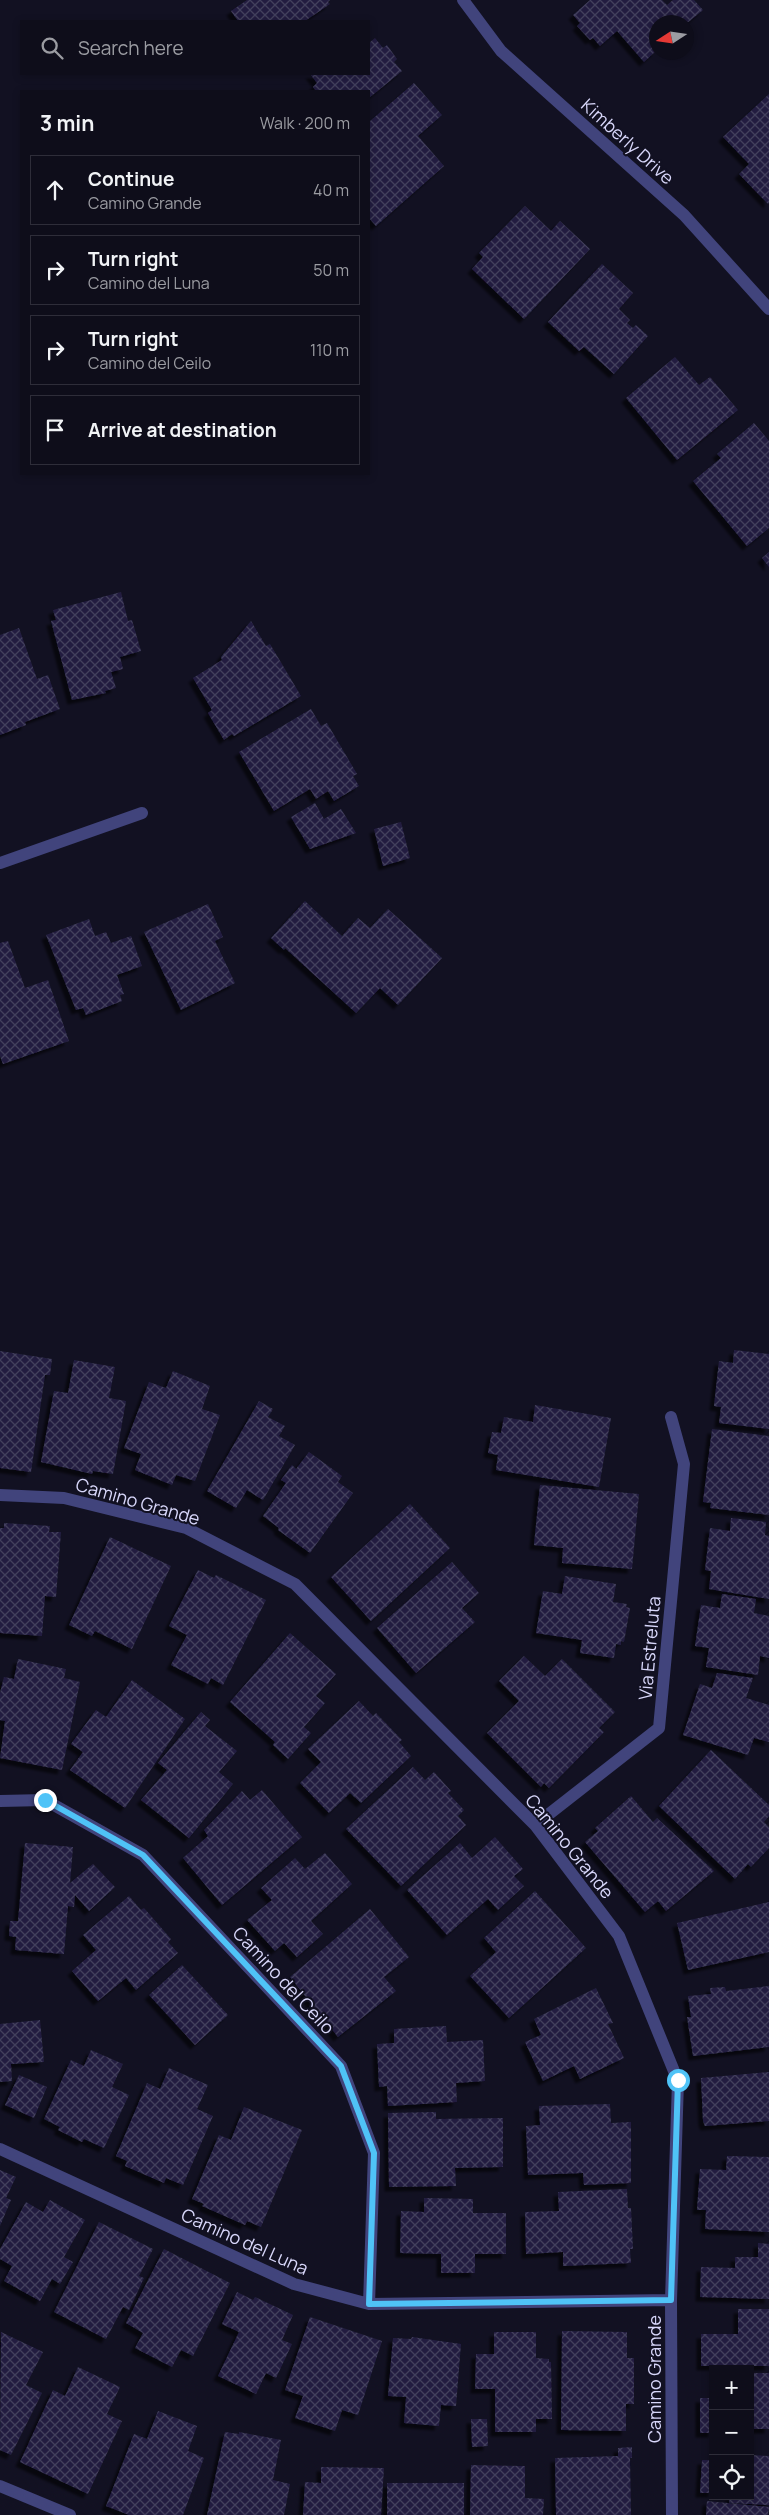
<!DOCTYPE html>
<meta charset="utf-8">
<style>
body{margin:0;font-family:Manrope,sans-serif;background:#1c1b27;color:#f1f3f6}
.controls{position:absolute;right:15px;bottom:15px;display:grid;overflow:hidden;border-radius:0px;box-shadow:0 2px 8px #0003}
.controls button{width:45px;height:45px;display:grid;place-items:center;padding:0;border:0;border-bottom:1px solid #2e2d39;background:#0e0d1a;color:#f1f3f6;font:25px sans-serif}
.compass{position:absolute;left:649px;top:15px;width:45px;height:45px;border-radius:50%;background:#0e0d1a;box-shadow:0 2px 8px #0003;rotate:258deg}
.stop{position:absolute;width:15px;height:15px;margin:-11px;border:4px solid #4fc3f7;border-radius:50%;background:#fff}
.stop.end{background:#4fc3f7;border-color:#fff;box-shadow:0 1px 5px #0008}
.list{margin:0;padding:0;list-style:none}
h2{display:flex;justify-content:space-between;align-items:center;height:65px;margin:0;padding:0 20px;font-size:21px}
h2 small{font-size:16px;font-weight:400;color:#9b9ca2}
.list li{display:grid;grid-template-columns:32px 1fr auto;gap:15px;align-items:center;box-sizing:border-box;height:70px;margin:0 10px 10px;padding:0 10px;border:1px solid #2e2d39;border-radius:0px}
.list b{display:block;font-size:19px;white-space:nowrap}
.list p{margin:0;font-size:16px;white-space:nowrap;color:#9b9ca2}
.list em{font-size:16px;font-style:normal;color:#9b9ca2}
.icon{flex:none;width:28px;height:28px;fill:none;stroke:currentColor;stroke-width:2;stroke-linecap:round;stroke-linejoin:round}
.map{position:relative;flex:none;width:769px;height:2515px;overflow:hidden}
.search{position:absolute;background:#0e0d1a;box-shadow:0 2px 8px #0003;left:20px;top:20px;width:350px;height:55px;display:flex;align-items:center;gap:12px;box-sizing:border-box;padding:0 18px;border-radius:0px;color:#9b9ca2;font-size:19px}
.panel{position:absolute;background:#0e0d1a;box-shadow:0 2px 8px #0003;left:20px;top:90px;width:350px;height:385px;border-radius:0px}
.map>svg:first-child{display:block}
</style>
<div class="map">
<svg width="769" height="2515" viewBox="0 0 769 2515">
<defs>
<pattern id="building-cross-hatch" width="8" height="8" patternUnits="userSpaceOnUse" patternTransform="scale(1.25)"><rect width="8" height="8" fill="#231f41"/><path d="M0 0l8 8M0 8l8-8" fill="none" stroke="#423f5d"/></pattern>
<filter id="shadow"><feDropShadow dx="-4.5" dy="4.5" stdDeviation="1" flood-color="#0009"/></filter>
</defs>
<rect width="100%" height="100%" fill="#121122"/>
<path fill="url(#building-cross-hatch)" filter="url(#shadow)" d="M247 0H330L328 2 330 4 305 21H238L231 11Z
M590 0H662L667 5 673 0H694L703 10 686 24 656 22V51L644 62 617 31 600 46 593 38 590 40 577 26 580 23 573 15Z
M375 38 383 48 387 45 397 59 394 62 402 71 369 98V91H316L313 87 317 83 310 74H369V43Z
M414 83 442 115 418 136 444 166 376 226 369 218V122Z
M769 94V203L768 204 739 174 749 164 723 137Z
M525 206 551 231 560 221 590 249 524 319 472 269 483 257 479 253Z
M602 264 633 293 619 309 630 320 627 323 633 328 636 325 648 336 614 374 584 347 579 351 548 322Z
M675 357 699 385 710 377 738 410 677 460 626 398Z
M754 423 769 441V528L747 546 693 481 721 458 717 454Z
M769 552V567L762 558Z
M121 592 128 621 132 620 141 651 120 657 123 669 111 672 116 688 105 691 106 693 72 700 51 621 56 620 53 610Z
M251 621 266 646 270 644 301 696 234 736 232 734 224 740 208 713 212 710 193 678 222 660 221 657Z
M19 628 37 679 48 675 60 709 25 722 26 725 0 735V635Z
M311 709 321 726 327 723 357 774 353 776 359 786 334 801 328 791 316 799 310 789 274 811 239 752Z
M315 803 324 819 341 809 356 833 310 849 291 817Z
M401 822 410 858 383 866 374 829Z
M305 901 342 936 358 918 370 928 388 909 442 958 398 1005 380 988 356 1013 285 948 284 950 271 938Z
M208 904 223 937 215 941 235 983 181 1010 144 932Z
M89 919 95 936 106 932 111 943 131 936 142 966 117 975 124 994 120 995 122 1001 86 1015 83 1008 76 1010 46 935Z
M8 941 25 988 48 980 69 1041 3 1064 0 1056V943Z
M734 1350 769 1354V1429L719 1423 721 1407 714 1406 719 1361 733 1363Z
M0 1351 52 1359 50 1375H45L31 1472 0 1468Z
M74 1360 115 1367 109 1398 126 1401 113 1474 93 1471 92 1474 41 1462 54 1391 68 1393Z
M173 1371 210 1386 202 1409 220 1415 195 1481 176 1475 172 1485 135 1470 141 1454 124 1448 149 1382 166 1388Z
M259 1401 273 1409 268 1417 285 1426 279 1436 295 1445 263 1500 247 1490 236 1508 207 1491Z
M535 1405 611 1418 599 1487 496 1470 498 1455 488 1453 492 1432 501 1433 504 1417 533 1422Z
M712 1429 769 1436V1515L710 1508 711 1503 703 1502Z
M309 1452 342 1476 338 1482 353 1493 310 1553 278 1530 279 1528 263 1516 286 1483 281 1480 292 1465 296 1469Z
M540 1485 639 1494 632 1569 562 1563 563 1548 534 1545Z
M410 1504 450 1548 371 1621 331 1577Z
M731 1518 766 1522 765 1535 769 1536V1599L709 1589 711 1571 705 1570 710 1528 730 1531Z
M4 1523 50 1526 49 1532H61L56 1597 45 1596 42 1636 0 1633V1528H4Z
M110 1537 171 1566 132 1649 95 1631 92 1636 69 1625Z
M452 1562 479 1593 462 1608 475 1622 416 1673 377 1628Z
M198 1570 214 1578 216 1575 266 1600 223 1685 211 1678 208 1684 171 1665 187 1635 169 1626Z
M565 1576 616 1584 613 1602 627 1604 626 1607 630 1608 624 1642 621 1641V1645L616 1644 614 1658 580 1653 582 1640 536 1633 543 1591 562 1594Z
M722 1594 756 1599 754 1613 769 1616V1658L760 1656 758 1675 706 1667 709 1648 695 1646 701 1605 720 1608Z
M290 1633 336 1674 316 1696 325 1703 304 1727 311 1733 288 1759 273 1745 275 1742 230 1702Z
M524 1656 545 1676 562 1659 615 1712 599 1728 604 1732 549 1788 544 1783 541 1787 487 1733 519 1701 499 1681Z
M18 1659 66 1669 64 1678 80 1682 62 1770 0 1758 5 1721 0 1720V1693L4 1677 14 1679Z
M717 1673 753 1678 746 1698 769 1705V1742L754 1738 748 1755 683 1735 700 1684 712 1688Z
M132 1680 185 1719 125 1808 70 1770 83 1752 71 1744 96 1710 106 1717Z
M359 1701 373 1716 376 1713 402 1740 399 1742 411 1756 361 1803 350 1793 329 1813 300 1783 321 1762 308 1749Z
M201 1712 210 1720 205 1726 237 1751 219 1772 233 1784 189 1838 141 1800 167 1770 158 1763Z
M711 1750 769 1805V1816L764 1822 769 1827V1848L751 1867 748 1864 735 1879 659 1806Z
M413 1767 425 1780 434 1772 451 1791 448 1793 464 1810 458 1816 466 1825 401 1886 346 1829Z
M262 1790 302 1837 222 1905 183 1858 208 1836 204 1830 242 1791 250 1800Z
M631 1796 653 1822 657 1818 714 1871 666 1911 658 1901 645 1912 585 1842 598 1831 595 1828Z
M495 1837 523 1869 514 1876 524 1886 498 1910 488 1899 447 1935 407 1890 460 1843 472 1858Z
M25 1843 73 1847 70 1883 93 1864 115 1887 89 1911 75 1895 74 1907 68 1906 64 1954 15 1950 16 1937 9 1936 10 1921H18Z
M325 1853 352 1884 311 1921 323 1934 297 1957 284 1943 275 1951 247 1920 272 1900 261 1888 295 1858 305 1869Z
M535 1891 586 1948 509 2018 470 1976 496 1952 484 1938Z
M129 1896 141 1910 144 1908 171 1939 168 1942 178 1953 136 1990 126 1978 98 2001 72 1971 96 1950 83 1935Z
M769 1902V1952L688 1970 677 1923Z
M370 1909 409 1957 384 1977 396 1991 338 2037 290 1977Z
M182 1965 228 2015 195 2045 149 1995Z
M769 1986V2047L693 2056 687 2017H691L688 1996 711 1994 710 1988 725 1987 726 1991Z
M596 1988 613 2023 608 2024 624 2058 580 2079 574 2066 543 2081 525 2042 541 2035 534 2019Z
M40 2020 44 2062 11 2064 12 2081 0 2082V2024Z
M446 2026 447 2042 483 2040 485 2081 456 2083 457 2102 388 2106 387 2086 379 2087 377 2044 394 2043V2029Z
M91 2050 123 2064 112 2087 129 2095 104 2148 84 2139 82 2142 58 2130 60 2127 44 2119 71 2060 84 2066Z
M169 2068 208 2085 197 2109 213 2116 183 2185 166 2178 164 2183 125 2166 127 2161 116 2156 147 2083 160 2089Z
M769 2072V2121L705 2126 703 2121 701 2078Z
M19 2075 47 2087 34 2118 5 2105Z
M610 2104 611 2123 631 2122V2183L584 2185 583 2173 528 2175 526 2126 540 2125 539 2106Z
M244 2107 302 2130 261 2227 247 2221 245 2225 202 2206 204 2204 192 2199 219 2135 231 2140Z
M436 2112V2119L503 2118V2167L455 2168 456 2186 389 2187 388 2113Z
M727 2156 769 2157V2232L705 2229 706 2210H697L700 2169 726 2170Z
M0 2170 16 2177 6 2198 11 2200 0 2226Z
M627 2189 628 2208H631L633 2249H630L631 2263 563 2266V2252L526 2254 525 2212 559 2211 558 2192Z
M424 2198 473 2199V2213H506V2254H475V2273H441V2254L400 2253 401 2211 424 2212Z
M50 2200 85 2220 64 2257 73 2262 60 2284 52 2279 40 2301 4 2281 12 2266 0 2259V2249L26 2202 43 2212Z
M99 2222 153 2249 139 2276 144 2278 129 2310 123 2307 106 2339 54 2312Z
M758 2243 769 2244V2299L700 2297 701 2267 735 2268V2257H758Z
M164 2249 230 2283 193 2356 181 2350 172 2367 135 2348 143 2333 126 2323Z
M237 2292 253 2300 255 2297 293 2315 282 2340 292 2344 276 2378 266 2373 256 2394 218 2376 239 2332 222 2324Z
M738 2309H769V2366H701V2334H738Z
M310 2317 382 2341 358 2415 342 2410 335 2431 295 2418 303 2396 285 2390Z
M562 2331 627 2332V2358H634V2404H626V2431L561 2430Z
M1 2332 43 2352 26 2385 42 2393 11 2455 0 2450Z
M494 2332H536V2358L549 2359V2362H551L552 2419H536V2432H495V2389H475L476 2354H494Z
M412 2337 461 2344 456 2406 441 2405 439 2426 404 2423 406 2397 388 2396 393 2338 411 2339Z
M78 2367 120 2387 107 2414 122 2421 88 2494 20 2462 53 2390 65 2396Z
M750 2373H769V2429H750Z
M700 2398H713V2433H700Z
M158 2411 197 2426 188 2451 204 2458 183 2515H129L106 2506 134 2434 147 2439Z
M471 2419H487L488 2446 472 2447Z
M225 2432 239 2434V2432L281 2440 273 2480 290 2484 284 2515H207Z
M632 2447V2458H630L631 2515H556L555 2458 618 2456V2448Z
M750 2455 769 2456V2505L729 2503 730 2496H750Z
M702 2460H713V2493H700Z
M471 2465 525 2466V2498L544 2499 543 2515H470Z
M321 2467 384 2468 381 2515H303L305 2482 321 2483Z
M387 2483H464V2515H387Z
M707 2501 769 2507 768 2515H706Z"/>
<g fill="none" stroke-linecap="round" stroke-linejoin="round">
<path stroke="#41447c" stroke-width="12" d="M463 0 501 51 684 215 769 309
M0 863 142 813
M0 1495 64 1498 186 1528 295 1584 535 1825 619 1936 678 2081 671 2300 672 2515
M0 1801 45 1800 143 1855 341 2066 374 2153 369 2304
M535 1825 659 1728 684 1464 671 1417
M0 2149 294 2284 369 2304 671 2300
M0 2486 70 2515"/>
</g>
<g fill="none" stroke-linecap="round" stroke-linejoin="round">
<path stroke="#4fc3f7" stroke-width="6" d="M45 1800 143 1855 341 2066 374 2153 369 2304 671 2300 678 2080"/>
</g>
<g text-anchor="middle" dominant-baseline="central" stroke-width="4" stroke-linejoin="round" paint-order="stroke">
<g font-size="18" fill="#d8d7fa" stroke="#121122">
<text transform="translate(628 141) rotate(42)">Kimberly Drive</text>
<text transform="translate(138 1501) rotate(16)">Camino Grande</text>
<text transform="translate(649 1648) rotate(-85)">Via Estreluta</text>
<text transform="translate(570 1846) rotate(51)">Camino Grande</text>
<text transform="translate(284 1980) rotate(47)">Camino del Ceilo</text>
<text transform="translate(245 2241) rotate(24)">Camino del Luna</text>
<text transform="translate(654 2379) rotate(-90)">Camino Grande</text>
</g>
</g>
</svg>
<div class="controls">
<button>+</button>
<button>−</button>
<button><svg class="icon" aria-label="locate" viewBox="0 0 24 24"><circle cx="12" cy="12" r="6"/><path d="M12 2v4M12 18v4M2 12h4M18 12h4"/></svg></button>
</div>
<svg class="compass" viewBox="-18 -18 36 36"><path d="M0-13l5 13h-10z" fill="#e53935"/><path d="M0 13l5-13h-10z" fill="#9b9ca2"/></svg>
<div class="stop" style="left:678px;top:2080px"></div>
<div class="stop end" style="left:45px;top:1800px"></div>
<div class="search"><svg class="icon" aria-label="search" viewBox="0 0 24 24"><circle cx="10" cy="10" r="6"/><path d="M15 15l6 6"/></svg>Search here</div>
<section class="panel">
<h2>3 min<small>Walk · 200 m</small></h2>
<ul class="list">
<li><svg class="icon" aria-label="ahead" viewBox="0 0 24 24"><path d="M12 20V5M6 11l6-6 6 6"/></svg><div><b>Continue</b><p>Camino Grande</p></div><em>40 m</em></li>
<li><svg class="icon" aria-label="right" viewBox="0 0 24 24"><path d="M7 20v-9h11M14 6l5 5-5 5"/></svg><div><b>Turn right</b><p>Camino del Luna</p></div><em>50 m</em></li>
<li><svg class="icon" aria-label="right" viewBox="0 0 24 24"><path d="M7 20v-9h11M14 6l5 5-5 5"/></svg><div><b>Turn right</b><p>Camino del Ceilo</p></div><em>110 m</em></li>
<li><svg class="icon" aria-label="arrive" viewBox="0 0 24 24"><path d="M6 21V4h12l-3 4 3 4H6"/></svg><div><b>Arrive at destination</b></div></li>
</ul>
</section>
</div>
